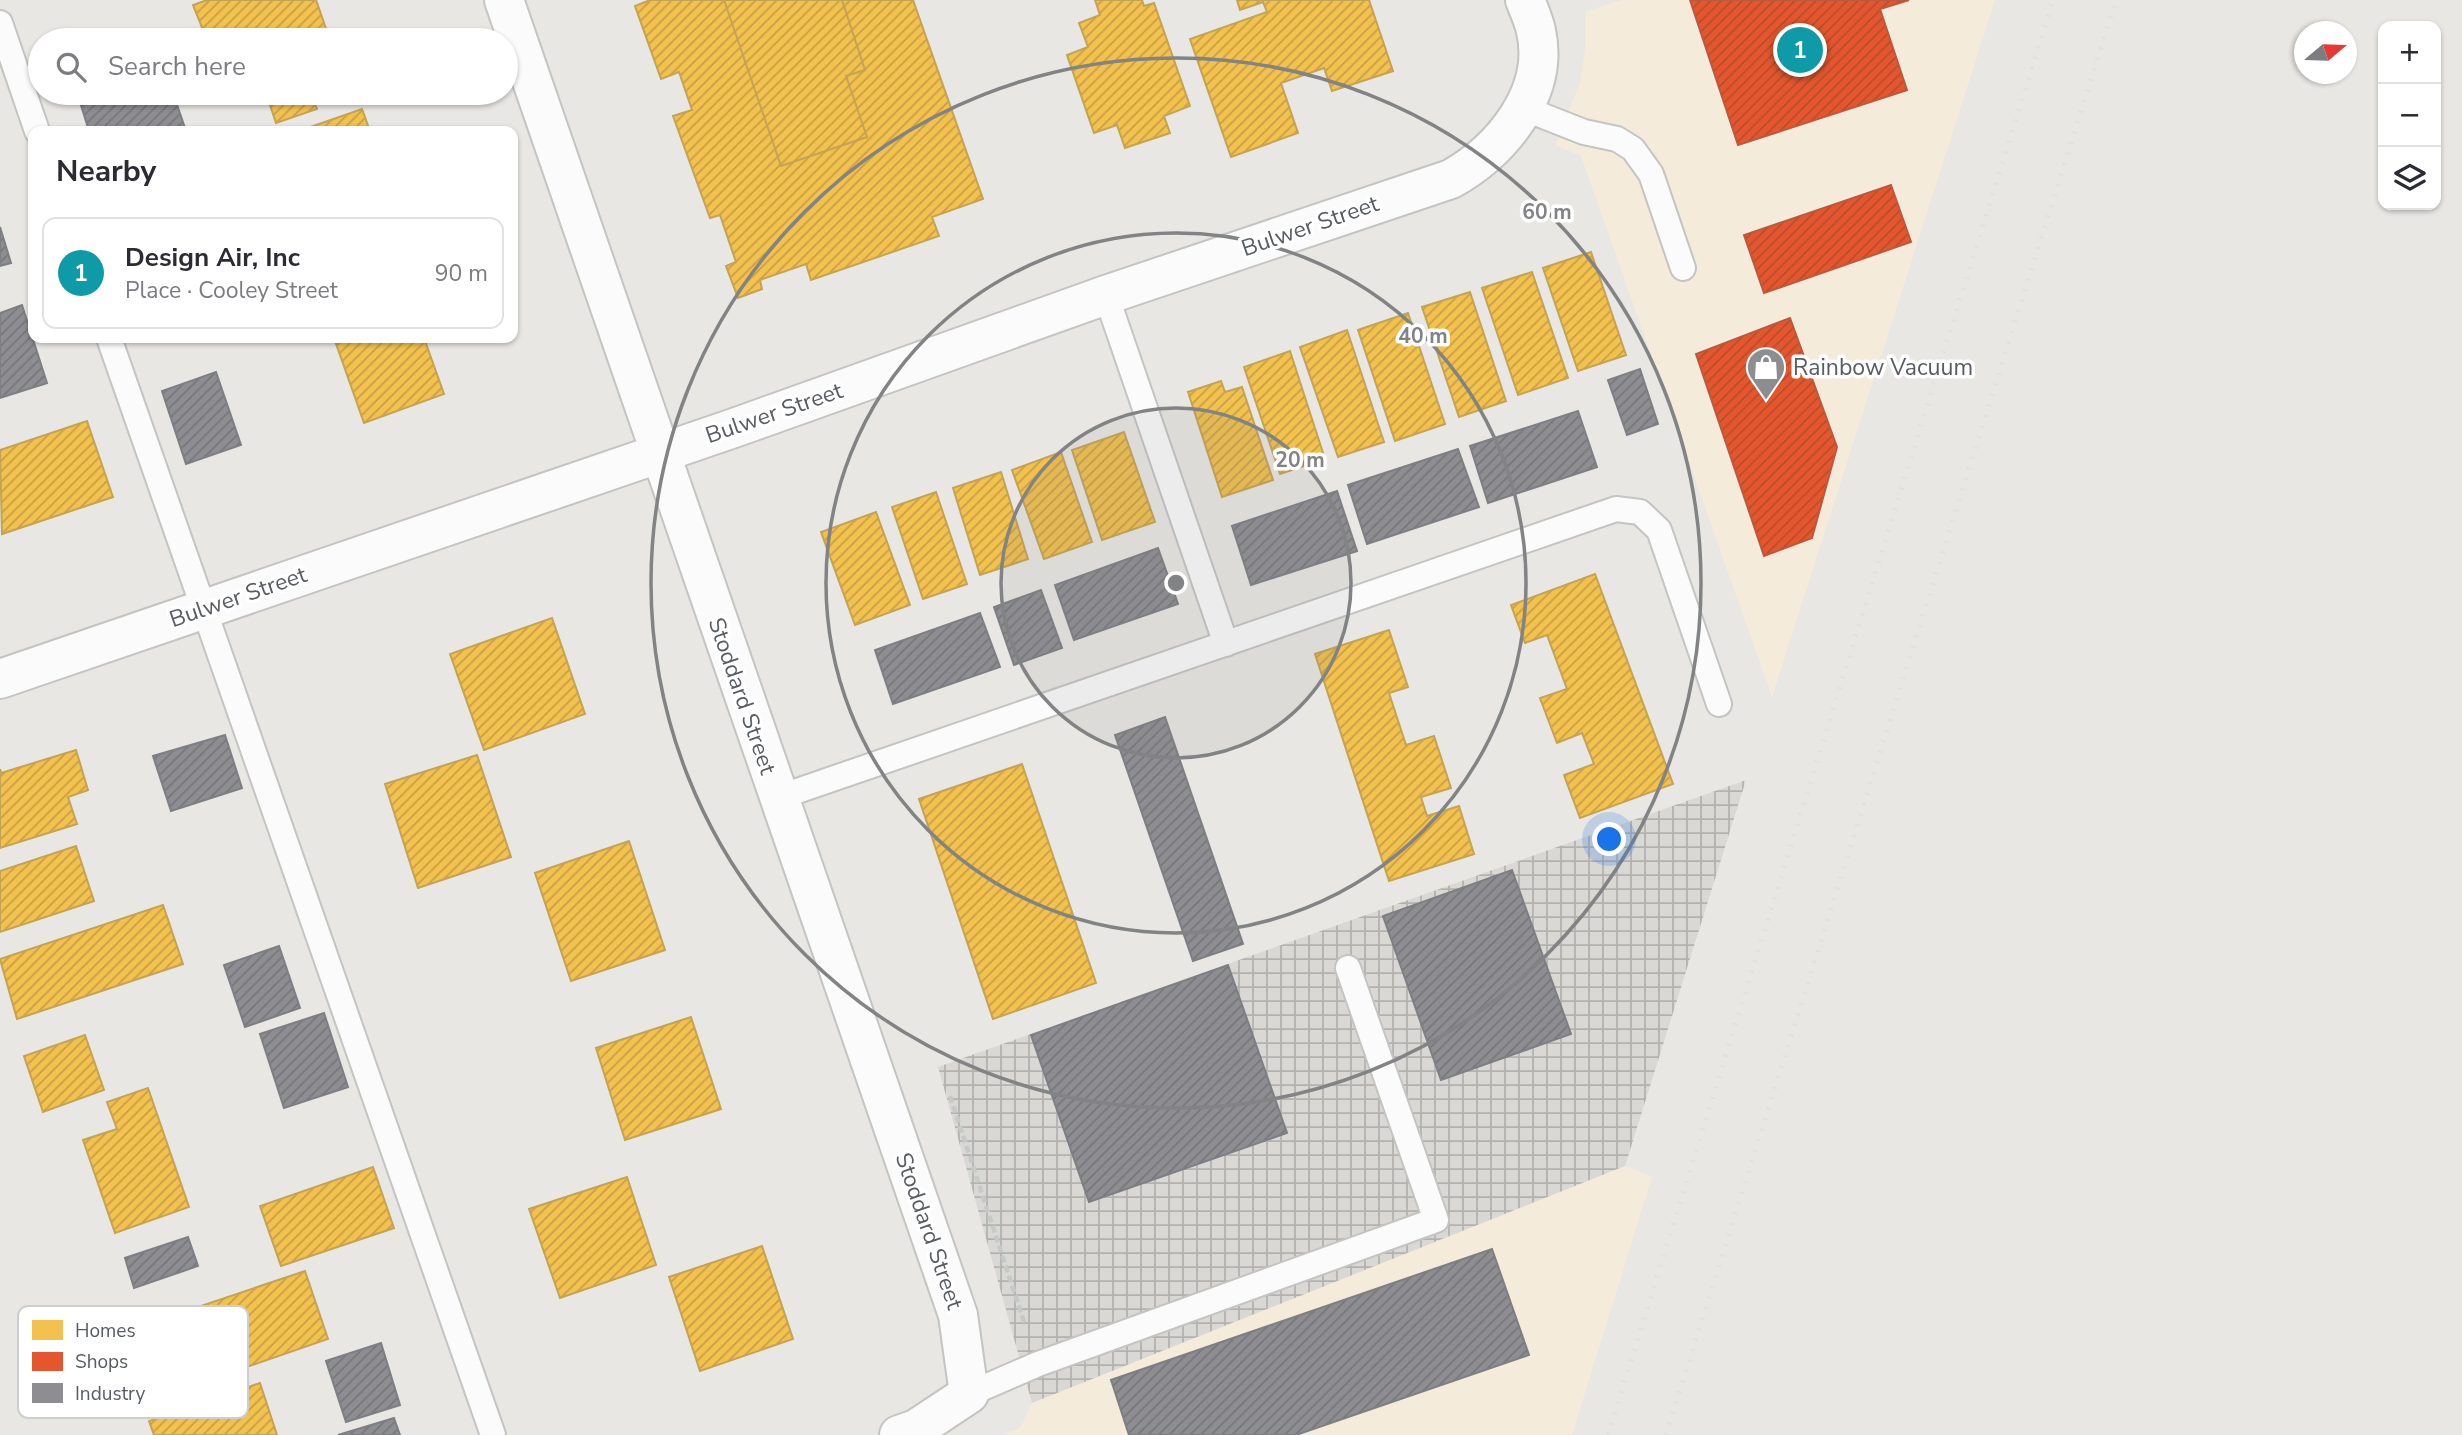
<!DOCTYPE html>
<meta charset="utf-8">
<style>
body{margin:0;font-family:"Nunito Sans",sans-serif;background:#f2f2f3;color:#2b2b33}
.controls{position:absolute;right:21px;top:21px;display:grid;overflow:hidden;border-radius:14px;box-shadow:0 2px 5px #0004}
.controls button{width:63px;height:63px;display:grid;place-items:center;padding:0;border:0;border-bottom:2px solid #e1e1e2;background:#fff;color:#2b2b33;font:35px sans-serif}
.compass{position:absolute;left:2294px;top:21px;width:63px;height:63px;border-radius:50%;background:#fff;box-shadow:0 2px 5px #0004;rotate:71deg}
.you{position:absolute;left:1610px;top:840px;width:24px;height:24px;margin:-18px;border:5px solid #fff;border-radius:50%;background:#1a73e8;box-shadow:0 0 0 10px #1a73e833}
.badge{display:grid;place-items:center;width:46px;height:46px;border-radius:50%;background:#db2777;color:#fff;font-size:23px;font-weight:700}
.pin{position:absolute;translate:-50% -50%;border:4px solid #fff;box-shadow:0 2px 7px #0006}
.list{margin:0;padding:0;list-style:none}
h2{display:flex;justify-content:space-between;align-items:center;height:91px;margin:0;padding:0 28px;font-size:30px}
h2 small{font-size:23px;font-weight:400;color:#7c7c81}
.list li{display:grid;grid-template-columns:46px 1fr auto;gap:21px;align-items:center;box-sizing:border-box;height:112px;margin:0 14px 14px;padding:0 14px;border:2px solid #e1e1e2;border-radius:14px}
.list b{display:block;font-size:26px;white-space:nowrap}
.list p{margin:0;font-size:23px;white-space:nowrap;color:#7c7c81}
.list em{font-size:23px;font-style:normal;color:#7c7c81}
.icon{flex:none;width:38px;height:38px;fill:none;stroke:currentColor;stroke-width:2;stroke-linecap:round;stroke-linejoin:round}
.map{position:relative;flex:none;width:2462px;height:1435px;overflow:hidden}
.search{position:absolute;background:#fff;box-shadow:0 2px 5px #0004;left:28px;top:28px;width:490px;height:77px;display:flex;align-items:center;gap:18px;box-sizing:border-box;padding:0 24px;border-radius:38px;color:#7c7c81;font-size:26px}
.panel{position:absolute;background:#fff;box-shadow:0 2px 5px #0004;left:28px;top:126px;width:490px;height:217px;border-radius:14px}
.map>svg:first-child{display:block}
</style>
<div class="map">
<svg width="2462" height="1435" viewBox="0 0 2462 1435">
<defs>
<pattern id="industrial-grid" width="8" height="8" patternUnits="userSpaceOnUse" patternTransform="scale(1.75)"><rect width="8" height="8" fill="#dad8d4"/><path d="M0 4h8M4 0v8" fill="none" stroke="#b4b2af"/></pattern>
<pattern id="homes-hatch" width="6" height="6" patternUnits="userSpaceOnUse" patternTransform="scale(1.75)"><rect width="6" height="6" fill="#f2c14e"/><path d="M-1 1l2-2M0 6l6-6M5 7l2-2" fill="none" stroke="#c7a044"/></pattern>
<pattern id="shops-hatch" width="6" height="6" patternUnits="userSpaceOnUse" patternTransform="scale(1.75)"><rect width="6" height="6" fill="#e4572e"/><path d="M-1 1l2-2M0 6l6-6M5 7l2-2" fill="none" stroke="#bc4b2b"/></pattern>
<pattern id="industry-hatch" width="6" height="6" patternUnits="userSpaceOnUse" patternTransform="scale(1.75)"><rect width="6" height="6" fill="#8d8d92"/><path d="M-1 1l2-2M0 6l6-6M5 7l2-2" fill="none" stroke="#76767b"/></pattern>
</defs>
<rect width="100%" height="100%" fill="#e9e7e3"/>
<path fill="#f4ebdb" d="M1621 0H1995L1772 697 1581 156 1555 145 1579 86 1585 50V12Z
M1625 1166 1652 1177 1572 1435H1003L1021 1427 1032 1403Z"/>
<path fill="url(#industrial-grid)" d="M1746 780 1625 1166 1032 1403 938 1067Z"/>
<path fill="url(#homes-hatch)" stroke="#c4a354" stroke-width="2" d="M207 0H316L330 40H248L244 29 207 40 193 5Z
M724 0 781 166 867 137 846 76 865 70 842 0H913L983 199 932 217 939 236 811 280 806 264 760 280 762 289 738 298 726 266 736 262 720 215 710 218 673 116 692 110 679 72 661 79 635 6 650 0Z
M913 0 983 199 932 217 939 236 811 280 806 264 760 280 762 289 738 298 726 266 736 262 720 215 710 218 673 116 692 110 679 72 661 79 635 6 650 0Z
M1095 0H1142L1144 6 1154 3 1190 106 1164 116 1170 133 1125 148 1117 125 1094 133 1067 55 1088 47 1079 23 1100 15Z
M1237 0H1369L1393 71 1332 91 1324 68 1281 83 1298 133 1231 157 1190 39 1267 12 1263 2 1240 10Z
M266 93H311L317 109 276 123Z
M362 109 370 131H299Z
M1591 252 1626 355 1578 371 1543 268Z
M1532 272 1568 378 1518 395 1482 288Z
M1470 292 1506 401 1459 417 1422 307Z
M1408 313 1445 424 1395 441 1358 330Z
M1347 330 1384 442 1338 457 1300 347Z
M334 338H424L444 394 364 423Z
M1290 351 1325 459 1280 474 1244 367Z
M1221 381 1225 392 1242 387 1273 480 1222 497 1188 392Z
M87 421 113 497 2 534 0 450Z
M1124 432 1155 522 1102 540 1072 450Z
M1061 452 1092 542 1044 559 1012 470Z
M1001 472 1028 559 980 575 953 488Z
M936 492 967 584 923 599 892 507Z
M876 512 910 605 855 625 821 532Z
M1595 574 1673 784 1580 818 1564 775 1594 764 1582 733 1557 743 1540 698 1567 689 1547 635 1525 643 1511 605Z
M552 618 585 714 484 750 450 654Z
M1389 630 1408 687 1389 693 1406 745 1434 736 1451 788 1421 797 1427 816 1459 806 1474 854 1389 881 1315 654Z
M76 750 88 790 68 797 77 824 0 848V769L1 773Z
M477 755 511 857 418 888 385 784Z
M1022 764 1096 983 993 1019 919 799Z
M629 841 665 950 571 981 535 873Z
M76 846 94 901 0 932V871Z
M163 905 183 964 17 1019 0 959Z
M691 1017 721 1109 625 1140 596 1048Z
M85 1035 104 1090 43 1112 24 1056Z
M148 1088 189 1207 115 1233 83 1140 117 1129 107 1102Z
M373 1167 394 1228 281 1266 260 1206Z
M627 1177 656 1265 560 1298 529 1209Z
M762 1246 793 1339 700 1371 669 1277Z
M305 1271 328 1339 136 1405 129 1385 118 1389 109 1363 116 1358 109 1337Z
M260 1383 277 1435H154L149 1421Z"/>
<path fill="url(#shops-hatch)" stroke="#ba593d" stroke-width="2" d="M1690 0H1909L1880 9 1907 90 1738 145Z
M1891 185 1911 242 1764 293 1744 235Z
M1790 318 1837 447 1812 538 1764 556 1696 354Z"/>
<path fill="url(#industry-hatch)" stroke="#7d7f83" stroke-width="2" d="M98 93H173L186 131H89L79 99Z
M0 227 11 263 0 266Z
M22 305 47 383 0 398V313Z
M1640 369 1658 424 1627 435 1608 380Z
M216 372 241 445 186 464 162 391Z
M1578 411 1597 467 1488 503 1470 446Z
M1458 449 1479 507 1367 544 1348 485Z
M1337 491 1357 551 1251 585 1232 526Z
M1158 548 1178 604 1074 640 1055 585Z
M1041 590 1062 648 1014 665 994 607Z
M980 613 1000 667 893 704 875 650Z
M1165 717 1243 944 1193 961 1115 735Z
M225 735 242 788 171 811 153 756Z
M1512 870 1571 1034 1441 1080 1383 916Z
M279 946 300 1008 245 1027 224 965Z
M1228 965 1287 1133 1089 1202 1031 1035Z
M324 1013 348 1087 284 1108 260 1034Z
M188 1237 198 1266 134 1288 125 1258Z
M1492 1249 1529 1355 1296 1435H1129L1111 1380Z
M381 1343 400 1405 346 1422 326 1361Z
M394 1418 400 1435H338Z"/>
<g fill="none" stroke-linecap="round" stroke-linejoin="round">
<g stroke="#c4c4c3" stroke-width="28">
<path id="lane" d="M0 23 37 131
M1523 108 1584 132 1617 139 1633 149 1651 174 1683 268
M1106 295 1226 644
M109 338 493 1435
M777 798 1616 509 1640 512 1659 530 1719 704
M969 1394 1038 1364 1436 1220 1348 968"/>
</g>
<g stroke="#c4c4c3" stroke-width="42">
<path id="street" d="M504 0 958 1315 969 1394 916 1429 899 1435
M0 679 734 428 1106 295 1451 179C1501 151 1550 93 1536 31 1534 21 1529 10 1525 0"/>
</g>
<path stroke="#c5cac7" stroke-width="4.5" stroke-dasharray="7 3.5" stroke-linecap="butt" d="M950 1096 1025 1325"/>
<use href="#lane" stroke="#fcfbfb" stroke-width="24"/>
<use href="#street" stroke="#fcfbfb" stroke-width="38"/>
<path stroke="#e1e1e0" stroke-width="5" stroke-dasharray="2 9" stroke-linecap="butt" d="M1608 1435 2053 0
M1666 1435 2116 0"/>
</g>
<circle cx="1176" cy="583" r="175" fill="#818385" fill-opacity=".12"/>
<g fill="none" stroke="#818385" stroke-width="3.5">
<circle cx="1176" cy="583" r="175"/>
<circle cx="1176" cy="583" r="350"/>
<circle cx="1176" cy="583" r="525"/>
</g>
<defs>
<g id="shop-pin" transform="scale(2.0125)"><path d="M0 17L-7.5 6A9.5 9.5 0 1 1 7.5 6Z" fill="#8b8d8e" stroke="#fff"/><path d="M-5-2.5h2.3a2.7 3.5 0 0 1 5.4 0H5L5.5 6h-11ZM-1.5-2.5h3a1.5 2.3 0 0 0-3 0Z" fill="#fff"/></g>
</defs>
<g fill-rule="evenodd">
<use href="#shop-pin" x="1766" y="367"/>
</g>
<g text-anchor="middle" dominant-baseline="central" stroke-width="7" stroke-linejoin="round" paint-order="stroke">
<g font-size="23" fill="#595d61" stroke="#fff">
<text transform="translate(1310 226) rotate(-19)">Bulwer Street</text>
<text transform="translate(774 413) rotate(-19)">Bulwer Street</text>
<text transform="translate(238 597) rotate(-19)">Bulwer Street</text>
<text transform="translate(742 696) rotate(71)">Stoddard Street</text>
<text transform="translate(929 1231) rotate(71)">Stoddard Street</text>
</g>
<g font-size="23" fill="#595d61" stroke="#fff" text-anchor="start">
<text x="1793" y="367">Rainbow Vacuum</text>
</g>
</g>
<rect x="18" y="1306" width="230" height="112" rx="10" fill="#fff" stroke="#cdced0" stroke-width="2"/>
<rect x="32" y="1320" width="31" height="20" fill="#f2c14e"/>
<rect x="32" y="1352" width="31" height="19" fill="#e4572e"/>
<rect x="32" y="1383" width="31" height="20" fill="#8d8d92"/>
<g font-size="19" fill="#595d61">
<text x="75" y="1337">Homes</text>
<text x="75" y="1368">Shops</text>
<text x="75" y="1400">Industry</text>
</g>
<circle cx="1176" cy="583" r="10" fill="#818385" stroke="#fff" stroke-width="3.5"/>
<g font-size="21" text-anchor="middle" font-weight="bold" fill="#818385" stroke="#fff" stroke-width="7" stroke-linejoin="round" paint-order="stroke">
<text x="1547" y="219">60 m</text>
<text x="1423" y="343">40 m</text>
<text x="1300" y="467">20 m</text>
</g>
</svg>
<div class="controls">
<button>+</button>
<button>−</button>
<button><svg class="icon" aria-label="layers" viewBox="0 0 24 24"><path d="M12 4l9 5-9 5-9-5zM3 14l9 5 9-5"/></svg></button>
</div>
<svg class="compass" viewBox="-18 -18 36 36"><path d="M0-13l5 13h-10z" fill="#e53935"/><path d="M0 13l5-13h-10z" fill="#7c7c81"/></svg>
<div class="you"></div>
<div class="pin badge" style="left:1800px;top:50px;background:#0f9aa8">1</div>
<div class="search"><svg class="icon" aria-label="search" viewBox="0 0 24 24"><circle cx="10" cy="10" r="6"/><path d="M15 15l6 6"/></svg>Search here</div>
<section class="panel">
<h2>Nearby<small></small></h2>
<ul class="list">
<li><span class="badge" style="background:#0f9aa8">1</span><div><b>Design Air, Inc</b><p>Place · Cooley Street</p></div><em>90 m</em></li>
</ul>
</section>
</div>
